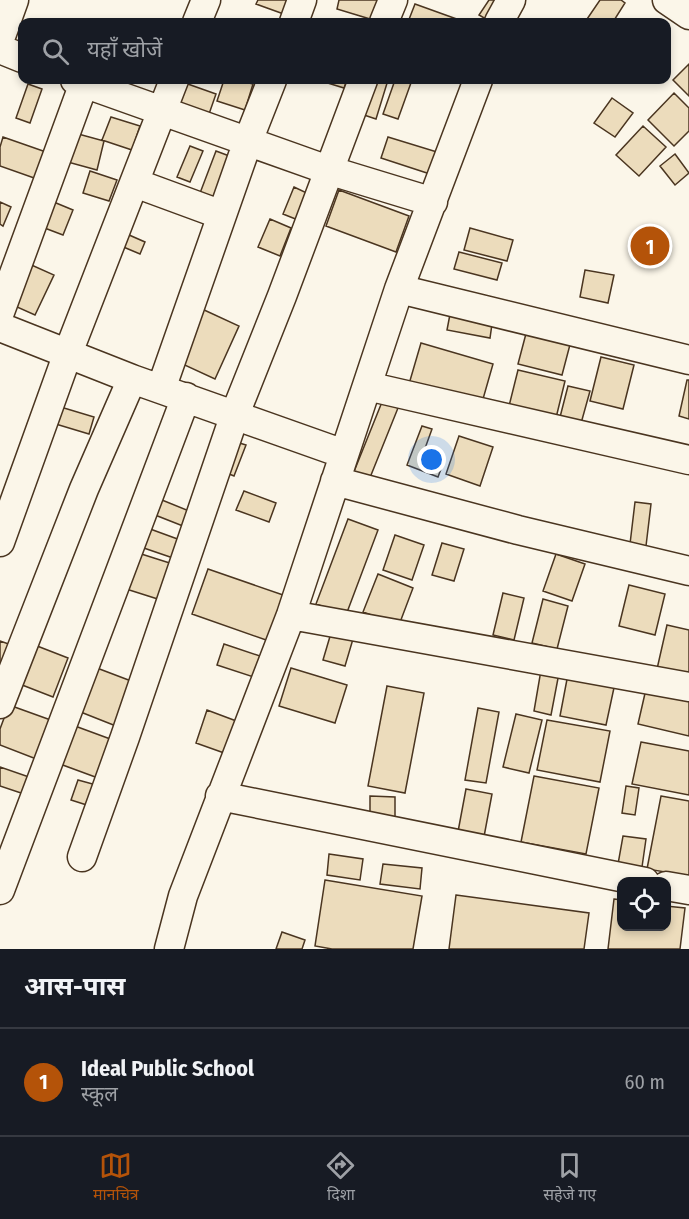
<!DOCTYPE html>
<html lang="hi">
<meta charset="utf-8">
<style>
body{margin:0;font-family:"Fira Sans Condensed","Noto Sans Devanagari",sans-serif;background:#242831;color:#f1f3f6}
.controls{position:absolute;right:18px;bottom:18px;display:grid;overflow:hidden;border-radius:12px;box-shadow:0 3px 9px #0003}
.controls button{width:54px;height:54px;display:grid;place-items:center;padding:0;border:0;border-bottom:2px solid #363941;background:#171b24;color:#f1f3f6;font:30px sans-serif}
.you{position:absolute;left:432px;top:460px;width:21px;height:21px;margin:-15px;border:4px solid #fff;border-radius:50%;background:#1a73e8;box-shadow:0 0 0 9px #1a73e833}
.badge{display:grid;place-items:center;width:39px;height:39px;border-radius:50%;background:#b45309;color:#fff;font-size:20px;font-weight:700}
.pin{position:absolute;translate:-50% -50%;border:3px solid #fff;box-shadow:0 2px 6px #0006}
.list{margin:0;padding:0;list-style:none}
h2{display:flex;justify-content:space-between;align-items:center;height:78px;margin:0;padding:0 24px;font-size:26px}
h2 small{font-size:20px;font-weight:400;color:#9ea1a6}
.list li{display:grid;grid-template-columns:39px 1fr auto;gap:18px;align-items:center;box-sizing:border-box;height:108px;padding:0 24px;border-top:2px solid #363941}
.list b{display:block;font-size:22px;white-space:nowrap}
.list p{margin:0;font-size:20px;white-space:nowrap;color:#9ea1a6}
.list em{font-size:20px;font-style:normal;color:#9ea1a6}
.icon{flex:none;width:33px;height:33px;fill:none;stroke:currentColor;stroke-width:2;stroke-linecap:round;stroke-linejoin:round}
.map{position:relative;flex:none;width:689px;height:949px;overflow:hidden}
.search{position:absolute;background:#171b24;box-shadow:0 3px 9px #0003;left:18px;right:18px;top:18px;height:66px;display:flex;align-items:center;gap:15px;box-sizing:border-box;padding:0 21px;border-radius:12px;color:#9ea1a6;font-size:22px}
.sheet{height:186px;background:#171b24}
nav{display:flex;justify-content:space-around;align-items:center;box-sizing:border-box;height:84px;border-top:2px solid #363941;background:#171b24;font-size:16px;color:#9ea1a6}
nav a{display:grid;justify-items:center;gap:3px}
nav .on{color:#b45309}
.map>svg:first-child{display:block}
</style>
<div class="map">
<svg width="689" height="949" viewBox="0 0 689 949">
<rect width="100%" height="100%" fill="#fbf6e9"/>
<path fill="#ecdcbc" stroke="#4a3520" stroke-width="1.5" d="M258 0H298L292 17 256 4Z
M339 0H387L380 22 337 9Z
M489 0H504L491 22 479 15Z
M600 0H621L625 3 613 22H585Z
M415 4 465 22H408Z
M689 64V96L673 80Z
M224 80H238L253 84 245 110 217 101Z
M318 80H347L344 88Z
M373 80H388L376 119 361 114Z
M395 80H412L398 119 383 114Z
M185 83 216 94 209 114 177 103Z
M28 84 42 89 30 123 16 118Z
M674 93 689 108V131L674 146 648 120Z
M612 98 633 113 615 137 594 123Z
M111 117 140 126 132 150 102 140Z
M643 126 666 147 639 176 616 155Z
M71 132 104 141 97 170 64 161Z
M3 137 46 152 37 179 0 166V147Z
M388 137 437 152 430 174 381 158Z
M190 146 203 151 190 182 177 177Z
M216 151 232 157 213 207 197 201Z
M675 154 689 173 675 185 660 166Z
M90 171 117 180 109 201 83 193Z
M294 187 309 194 298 220 283 214Z
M339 190 409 216 396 252 326 226Z
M44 198 73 210 63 235 34 224Z
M0 202 11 207 3 226 0 224Z
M270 219 291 228 280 256 258 247Z
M470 228 513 240 507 261 464 250Z
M120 231 145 242 140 254 114 243Z
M459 252 502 263 497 280 454 269Z
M27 263 54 275 35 315 8 303Z
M585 270 614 275 608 303 580 297Z
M202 309 239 326 215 379 178 362Z
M451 309 493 317 490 338 447 330Z
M528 326 572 337 562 375 518 364Z
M421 343 493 364 481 406 409 384Z
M601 357 634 365 623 409 590 401Z
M518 370 565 381 555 422 508 410Z
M687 380H689V419L679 416Z
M568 386 590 391 580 427 559 421Z
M382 402 398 408 367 485 351 479Z
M54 405 94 417 89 434 49 422Z
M422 426 432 429 423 454 444 461 438 477 407 465Z
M459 436 493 447 480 486 446 474Z
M233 441 246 445 234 476 222 471Z
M244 491 276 503 269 522 236 510Z
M157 498 194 513 188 528 150 513Z
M635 502 651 504 646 546 630 544Z
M348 519 378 530 346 615 316 604Z
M142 526 183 541 176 559 135 545Z
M395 535 424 545 412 580 383 570Z
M442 543 464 549 454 581 432 575Z
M135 552 176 565 164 601 123 588Z
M556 554 585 564 572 601 543 591Z
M208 569 286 596 269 641 192 614Z
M378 574 413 588 399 625 363 612Z
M629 585 665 594 655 635 619 626Z
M503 593 524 598 514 640 493 635Z
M543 599 568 606 557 649 532 643Z
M667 625 689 630V677L657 669Z
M331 633 353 639 345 666 323 660Z
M0 641 17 647 0 687Z
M32 644 68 658 53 697 17 683Z
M224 644 266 658 260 679 217 665Z
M89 665 139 684 121 728 73 709Z
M291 668 347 685 335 723 279 706Z
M541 670 559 673 551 715 534 711Z
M568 674 615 683 606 725 560 716Z
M387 686 424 693 405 793 368 786Z
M646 689 689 699V736L638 724Z
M9 705 59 723 44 762 0 745V729Z
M478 708 499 712 486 783 465 780Z
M207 710 239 722 227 754 196 743Z
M516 714 542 720 529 773 503 767Z
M547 720 610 731 600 782 537 770Z
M75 726 113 740 98 778 60 764Z
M641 742 689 751V795L632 784Z
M0 767 29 777 24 794 0 786Z
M534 776 599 788 586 854 521 842Z
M78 780 100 786 93 807 71 800Z
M626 786 639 788 635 815 622 813Z
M466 789 492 794 483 842 457 837Z
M370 796 395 797V817H370Z
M661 796 689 801V876L647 869Z
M623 836 646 839 642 867 618 864Z
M329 854 363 859 360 880 327 875Z
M383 864 422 868 420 889 380 884Z
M325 880 422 896 413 949H332L315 946Z
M456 895 589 913 584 949H449Z
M614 899 622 900V926H666V906L685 908 680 949H608Z
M282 932 305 940 302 949H276Z"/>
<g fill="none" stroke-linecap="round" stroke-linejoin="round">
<g stroke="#4a3520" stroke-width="31">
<path id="minor" d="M667 0 689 15
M197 22 206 0
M294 22 302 0
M384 22 393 0
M499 22 511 0
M0 39 14 0
M0 49 22 58
M75 80 328 170 433 202
M135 183 222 215
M399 289 689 360
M0 312 84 83
M0 327 132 379 344 454
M367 386 689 460
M161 389 248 141 272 80
M335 481 518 530 689 571
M0 542 68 353 174 80
M291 615 689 687
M0 704 84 489 132 379
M220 796 645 882
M82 857 125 737 235 414 282 296 363 80
M666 886 689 890
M0 890 186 397
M169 949 183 896 291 615 399 289 478 80"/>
</g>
<use href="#minor" stroke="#fbf6e9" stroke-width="28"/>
</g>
</svg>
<div class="controls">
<button><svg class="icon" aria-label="locate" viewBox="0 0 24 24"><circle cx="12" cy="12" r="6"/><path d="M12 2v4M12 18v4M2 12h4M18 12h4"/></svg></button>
</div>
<div class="you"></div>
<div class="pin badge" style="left:650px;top:246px">1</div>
<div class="search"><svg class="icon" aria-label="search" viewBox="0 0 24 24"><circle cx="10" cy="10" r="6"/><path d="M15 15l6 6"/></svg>यहाँ खोजें</div>
</div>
<section class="sheet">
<h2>आस-पास<small></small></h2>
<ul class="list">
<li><span class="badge">1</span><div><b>Ideal Public School</b><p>स्कूल</p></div><em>60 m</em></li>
</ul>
</section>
<nav>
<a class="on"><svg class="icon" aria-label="map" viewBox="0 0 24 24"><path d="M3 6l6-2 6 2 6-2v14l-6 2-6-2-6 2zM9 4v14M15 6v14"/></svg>मानचित्र</a>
<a><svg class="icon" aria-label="directions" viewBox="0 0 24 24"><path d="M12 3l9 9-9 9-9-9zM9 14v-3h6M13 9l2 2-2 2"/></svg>दिशा</a>
<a><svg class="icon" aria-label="saved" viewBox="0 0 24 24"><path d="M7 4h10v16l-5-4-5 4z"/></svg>सहेजे गए</a>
</nav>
